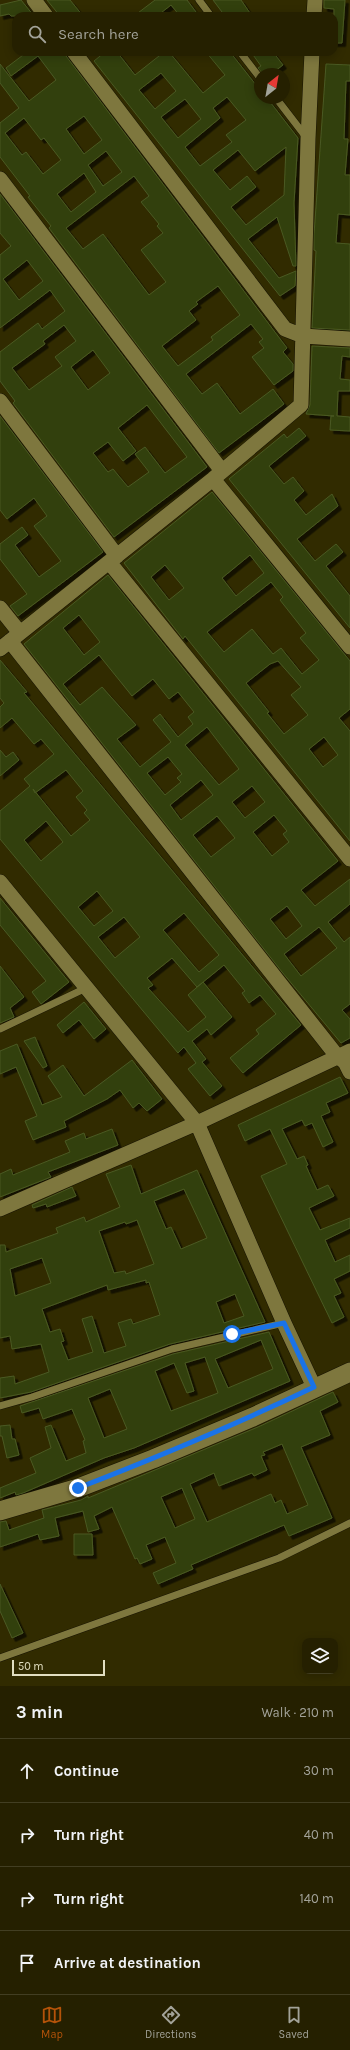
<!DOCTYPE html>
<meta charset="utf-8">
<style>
body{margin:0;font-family:Karla,sans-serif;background:#2d280a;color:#f1f3f6}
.controls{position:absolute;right:12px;bottom:12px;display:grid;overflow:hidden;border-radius:8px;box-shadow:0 2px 10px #0003}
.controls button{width:36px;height:36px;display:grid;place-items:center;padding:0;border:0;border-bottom:1px solid #423e22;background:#252000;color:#f1f3f6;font:20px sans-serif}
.compass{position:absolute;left:254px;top:68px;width:36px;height:36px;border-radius:50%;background:#252000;box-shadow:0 2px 10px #0003;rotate:31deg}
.scale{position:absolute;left:12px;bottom:10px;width:93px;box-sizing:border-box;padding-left:4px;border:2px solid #e2dfc2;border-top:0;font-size:11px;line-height:14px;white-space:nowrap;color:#e2dfc2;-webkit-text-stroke:3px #312b00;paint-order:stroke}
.stop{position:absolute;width:12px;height:12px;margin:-9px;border:3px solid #1a73e8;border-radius:50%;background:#fff}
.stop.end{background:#1a73e8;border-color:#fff;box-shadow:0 1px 4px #0008}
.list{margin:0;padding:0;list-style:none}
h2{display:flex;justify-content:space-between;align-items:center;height:52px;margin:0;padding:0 16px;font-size:17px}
h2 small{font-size:13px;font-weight:400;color:#a3a399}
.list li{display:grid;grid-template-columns:26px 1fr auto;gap:12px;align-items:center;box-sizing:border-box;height:64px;padding:0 16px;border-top:1px solid #423e22}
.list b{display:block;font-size:15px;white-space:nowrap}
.list em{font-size:13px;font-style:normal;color:#a3a399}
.icon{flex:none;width:22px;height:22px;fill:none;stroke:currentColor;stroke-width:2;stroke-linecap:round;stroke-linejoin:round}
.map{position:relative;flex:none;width:350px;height:1686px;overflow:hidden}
.search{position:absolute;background:#252000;box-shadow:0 2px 10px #0003;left:12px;right:12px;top:12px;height:44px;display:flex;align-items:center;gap:10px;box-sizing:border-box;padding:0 14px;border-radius:12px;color:#a3a399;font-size:15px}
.sheet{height:308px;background:#252000}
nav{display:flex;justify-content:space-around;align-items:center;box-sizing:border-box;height:56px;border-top:1px solid #423e22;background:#252000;font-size:11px;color:#a3a399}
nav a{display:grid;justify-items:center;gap:2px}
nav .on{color:#b45309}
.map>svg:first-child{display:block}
</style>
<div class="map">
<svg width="350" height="1686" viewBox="0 0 350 1686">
<defs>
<filter id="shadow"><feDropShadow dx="3.5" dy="3.5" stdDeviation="0" flood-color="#0009"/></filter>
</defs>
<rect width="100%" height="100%" fill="#312b00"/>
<path fill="#334109" stroke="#4a5924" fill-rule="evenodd" filter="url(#shadow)" d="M21 0 34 16H11L9 14 0 16V5Z
M47 0H70L83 16H60Z
M155 0H187L199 16H180L171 5 157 16H134Z
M213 0H241L252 16H225Z
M324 0H345L342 43H334V9L324 8Z
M27 52H63L287 348 283 352 293 364V371L274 385 252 357 264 348 259 342 263 339 251 324 186 374 202 394 217 383 240 414 273 389 284 404 219 453 49 228 51 226 28 197 30 196 0 157V123L19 108 0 83V64L29 101 56 80 38 56 11 76 6 68ZM84 116 102 140 84 154 66 129ZM24 118 41 140 44 138 61 160 43 174 26 152 22 155 5 133ZM106 151 122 172 103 186 88 165ZM84 173 96 192 71 212 57 194ZM134 176 149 196 141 202 159 224 157 226 163 233 141 250 166 282 149 295 103 234 83 249 66 228ZM218 286 240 315 211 337 213 340 178 366 162 346 196 320 189 311 198 304 196 302Z
M105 52H117L135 75 164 52H169L203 93 225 75 206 52H230L260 90V98H267L298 138 294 203 296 266H293L277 217 248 239 279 278 296 271 295 286 280 296 94 61ZM161 73 176 91 155 109 139 90ZM227 97 246 120 226 135 232 142 200 166 185 147 220 118 213 108ZM185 99 201 119 178 138 161 117ZM286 147 284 195 246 225 231 207 256 187 247 176 230 190 213 170 238 150 255 171Z
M251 52H273L283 65 271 74H263L258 68 261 66Z
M326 64 350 65V81H346L344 139H348L345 175H350V215L338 214 336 243 350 244V330L312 328 316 251 314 250V235Z
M0 194 207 467 114 537 13 403 15 401 0 381V352L38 323 42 329 65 311 50 290 0 328V255L11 246 0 233ZM27 260 43 281 19 300 3 279ZM64 325 76 341 55 357 62 366 29 390 12 368 45 344 43 341ZM93 350 110 373 88 390 71 367ZM147 405 187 457 165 473 145 447 135 454 149 472 128 487 113 469 108 472 93 453 108 442 123 461 136 451 118 428Z
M312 346 350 348V357L342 356 340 379 350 380V391H338L337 416 350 417V431L330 430 331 416H334L306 414 310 405Z
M0 416 103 552 18 616 10 606 27 594 0 559V544L22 527 28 535 15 545 39 577 61 561 34 526 47 516 34 498 7 519 0 510Z
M299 428 306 436 269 466 284 484 293 477 304 491 294 500 306 515 332 494 338 506 297 539 315 561 336 544 343 552 326 566 350 596V628L229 479 284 434 287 438Z
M212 492 350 661V709L339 718 350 731V841L185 636 183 639 124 563ZM250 555 264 573 236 596 222 578ZM165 565 184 588 169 600 151 577ZM271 582 283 597 280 600 306 633 300 638 319 660 302 674 281 648 273 654 252 629 224 652 207 632ZM278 661 301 687 291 695 308 715 284 734 267 713 269 712 246 683 270 664ZM324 737 338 755 323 767 309 749Z
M108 575 338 861 301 890 315 906 350 879V904L328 922 344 942 350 937V1004L342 1010 350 1019V1038L341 1043 282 972 24 644ZM79 615 100 642 84 655 63 628ZM99 655 132 696 153 679 169 699 178 692 194 712 188 717 193 724 178 737 160 714 153 720 171 742 140 767 117 739 136 725 102 687 80 705 63 684ZM207 727 239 769 219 785 185 745ZM168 757 182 774 177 778 181 782 165 795 147 773ZM201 780 213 795 181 820 170 805ZM252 786 265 802 245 818 232 802ZM274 815 287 831 283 834 289 842 272 856 253 832ZM217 816 235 838 211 857 193 835ZM287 906 302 926 286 939 270 919ZM319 927 337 948 301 976 284 954Z
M0 660 27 692 24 693 301 1025 243 1073 230 1058 259 1034 256 1030 276 1014 260 995 249 1003 242 993 245 991 224 965 197 987 172 958 147 978 153 985 148 988 188 1032 206 1017 188 995 203 982 232 1017 211 1035 207 1029 192 1041 206 1059 202 1062 222 1086 210 1096 188 1069 196 1063 184 1047 178 1053 0 839V811L30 786 24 779 54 754 41 739 34 744 12 718 0 728V707L4 703 0 698ZM66 770 83 791 76 797 87 810 84 813 90 820 71 836 33 789 35 793ZM46 821 63 842 41 861 24 840ZM97 891 113 911 94 926 78 907ZM184 913 219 955 199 972 163 930ZM124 917 140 937 115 958 98 937Z
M0 750 6 757 13 752 19 760 0 776Z
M0 898 69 982 41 1004 32 992 46 981 0 925Z
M0 966 24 997 10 1008 14 1017 0 1023Z
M84 1002 106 1029 94 1039 79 1020 63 1033 57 1025Z
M35 1037 47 1066 43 1068 24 1041Z
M17 1044 42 1105 62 1097 48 1076 63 1065 84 1096 132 1060 162 1099 147 1111 139 1103 133 1108 120 1090 107 1099 64 1121 66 1127 33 1140 25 1121 37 1116 16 1067 0 1074V1051Z
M340 1077 348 1093 326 1103 330 1112 321 1116 333 1142 323 1147 312 1123 305 1126 302 1120 282 1129 297 1159 304 1156 308 1165 306 1166 317 1190 328 1185 334 1196 309 1208 320 1230 350 1218V1228L325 1240 335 1262 350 1255V1271L334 1279 341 1293 334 1296 344 1317 332 1323 261 1176 287 1164 270 1129 245 1141 238 1125Z
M112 1129 118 1145 48 1172 51 1177 0 1197V1174L11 1169 13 1175 70 1152 65 1141 84 1133 86 1139Z
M131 1165 141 1194 197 1170 265 1322 170 1344 31 1392 0 1398V1378L14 1376 15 1384 49 1372 41 1344 12 1349 10 1336 0 1338V1245H5L6 1252 58 1233 56 1228 84 1217 86 1222 120 1207 106 1174ZM184 1189 207 1238 181 1249 171 1227 166 1229 154 1201ZM137 1220 154 1264 126 1274 125 1271 114 1273 99 1231 125 1222 126 1224ZM42 1258 51 1283 15 1296 10 1269ZM146 1280V1283L149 1282 160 1315 133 1324 131 1319 118 1323 126 1346 104 1353 92 1316 82 1319 93 1352 68 1360 61 1342 64 1341 60 1329 50 1332 42 1309 107 1285 108 1290ZM235 1294 244 1316 224 1323 216 1302Z
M72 1187 76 1196 47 1207 46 1204 33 1208 32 1205Z
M269 1332 290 1381 134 1448 104 1458 23 1493 16 1495 15 1492 0 1498V1488L36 1473 30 1458 51 1448 45 1427 51 1425 66 1461 86 1453 83 1441 85 1440 72 1409 43 1419 39 1408 22 1413 20 1406 173 1354ZM261 1340 273 1369 228 1388 215 1359ZM205 1357 218 1393 171 1411 155 1371 174 1363 187 1393 194 1391 185 1363ZM110 1389 127 1429 104 1438 88 1398Z
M333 1392 338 1402 320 1411 330 1435 301 1447 332 1518 289 1536 284 1525 191 1565 193 1569 158 1584 153 1573 176 1563 165 1537 146 1545 152 1559 140 1564 137 1558 135 1559 112 1507 94 1516 99 1529 88 1532 83 1511 55 1518 59 1536 40 1540 38 1534 0 1547V1522L6 1521 9 1530 44 1518 42 1510 81 1500 88 1496V1498L258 1427ZM282 1444 308 1505 287 1514 281 1500 275 1503 271 1494 207 1522 190 1484 214 1473 219 1486 252 1473 254 1476 267 1470 261 1456 265 1455 263 1452ZM182 1488 195 1519 175 1528 161 1497Z
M10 1425 12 1439H15L19 1455 7 1458 2 1436H0V1426Z
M74 1534H92L93 1555H74Z
M0 1584 23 1633 12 1638 0 1611Z"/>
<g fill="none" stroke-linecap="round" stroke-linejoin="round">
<g stroke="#171300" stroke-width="8">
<path id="service" d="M199 0 211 16
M240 52 260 78
M276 98 306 137
M0 1029 86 988
M0 1406 32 1397 172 1349 284 1323
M0 1658 279 1558 350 1523"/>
</g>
<g stroke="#171300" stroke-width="16">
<path id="minor" d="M34 0 46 16
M314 16 315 0
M74 52 285 329 303 336 350 339
M0 179 222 471
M0 401 117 556
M213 479 350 647
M109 562 350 859
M0 608 20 633
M10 641 337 1056 345 1062 350 1072
M0 649 213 479 301 405 308 139 312 52
M0 882 197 1123 284 1323 314 1387
M0 1209 197 1123 350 1051"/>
</g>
<g stroke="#171300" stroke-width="20">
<path id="tertiary" d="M0 1511 78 1488 153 1459 253 1417 350 1372"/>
</g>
<use href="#service" stroke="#7e773e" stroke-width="7"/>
<use href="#minor" stroke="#7e773e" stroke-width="15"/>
<use href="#tertiary" stroke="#7e773e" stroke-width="19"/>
</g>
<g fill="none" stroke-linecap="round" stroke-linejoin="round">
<path stroke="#1a73e8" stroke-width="5" d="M78 1488C158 1457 237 1424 314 1387L284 1323 232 1334"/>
</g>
</svg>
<div class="controls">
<button><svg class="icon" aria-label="layers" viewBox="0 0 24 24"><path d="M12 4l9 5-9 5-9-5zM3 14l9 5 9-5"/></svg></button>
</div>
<svg class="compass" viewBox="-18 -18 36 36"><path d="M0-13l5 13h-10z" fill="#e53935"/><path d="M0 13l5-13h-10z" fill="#a3a399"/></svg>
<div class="scale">50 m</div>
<div class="stop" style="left:232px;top:1334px"></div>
<div class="stop end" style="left:78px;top:1488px"></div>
<div class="search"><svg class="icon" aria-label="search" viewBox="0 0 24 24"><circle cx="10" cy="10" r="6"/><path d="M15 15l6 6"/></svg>Search here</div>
</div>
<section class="sheet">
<h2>3 min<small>Walk · 210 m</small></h2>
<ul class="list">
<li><svg class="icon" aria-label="ahead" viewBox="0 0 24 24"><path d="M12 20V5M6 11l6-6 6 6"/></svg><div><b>Continue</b></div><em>30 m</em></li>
<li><svg class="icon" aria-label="right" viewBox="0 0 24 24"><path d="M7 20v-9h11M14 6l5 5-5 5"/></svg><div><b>Turn right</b></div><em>40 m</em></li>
<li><svg class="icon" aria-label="right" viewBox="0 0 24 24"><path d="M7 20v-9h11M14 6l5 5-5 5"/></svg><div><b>Turn right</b></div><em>140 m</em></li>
<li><svg class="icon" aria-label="arrive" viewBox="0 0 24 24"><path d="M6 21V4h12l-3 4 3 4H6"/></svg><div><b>Arrive at destination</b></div></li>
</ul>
</section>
<nav>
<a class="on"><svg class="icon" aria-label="map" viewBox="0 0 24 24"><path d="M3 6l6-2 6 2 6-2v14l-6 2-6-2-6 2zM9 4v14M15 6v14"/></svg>Map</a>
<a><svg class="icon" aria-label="directions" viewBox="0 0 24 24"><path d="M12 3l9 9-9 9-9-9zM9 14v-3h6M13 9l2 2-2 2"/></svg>Directions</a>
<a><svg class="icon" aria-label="saved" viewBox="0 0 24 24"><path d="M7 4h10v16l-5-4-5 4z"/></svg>Saved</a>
</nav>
